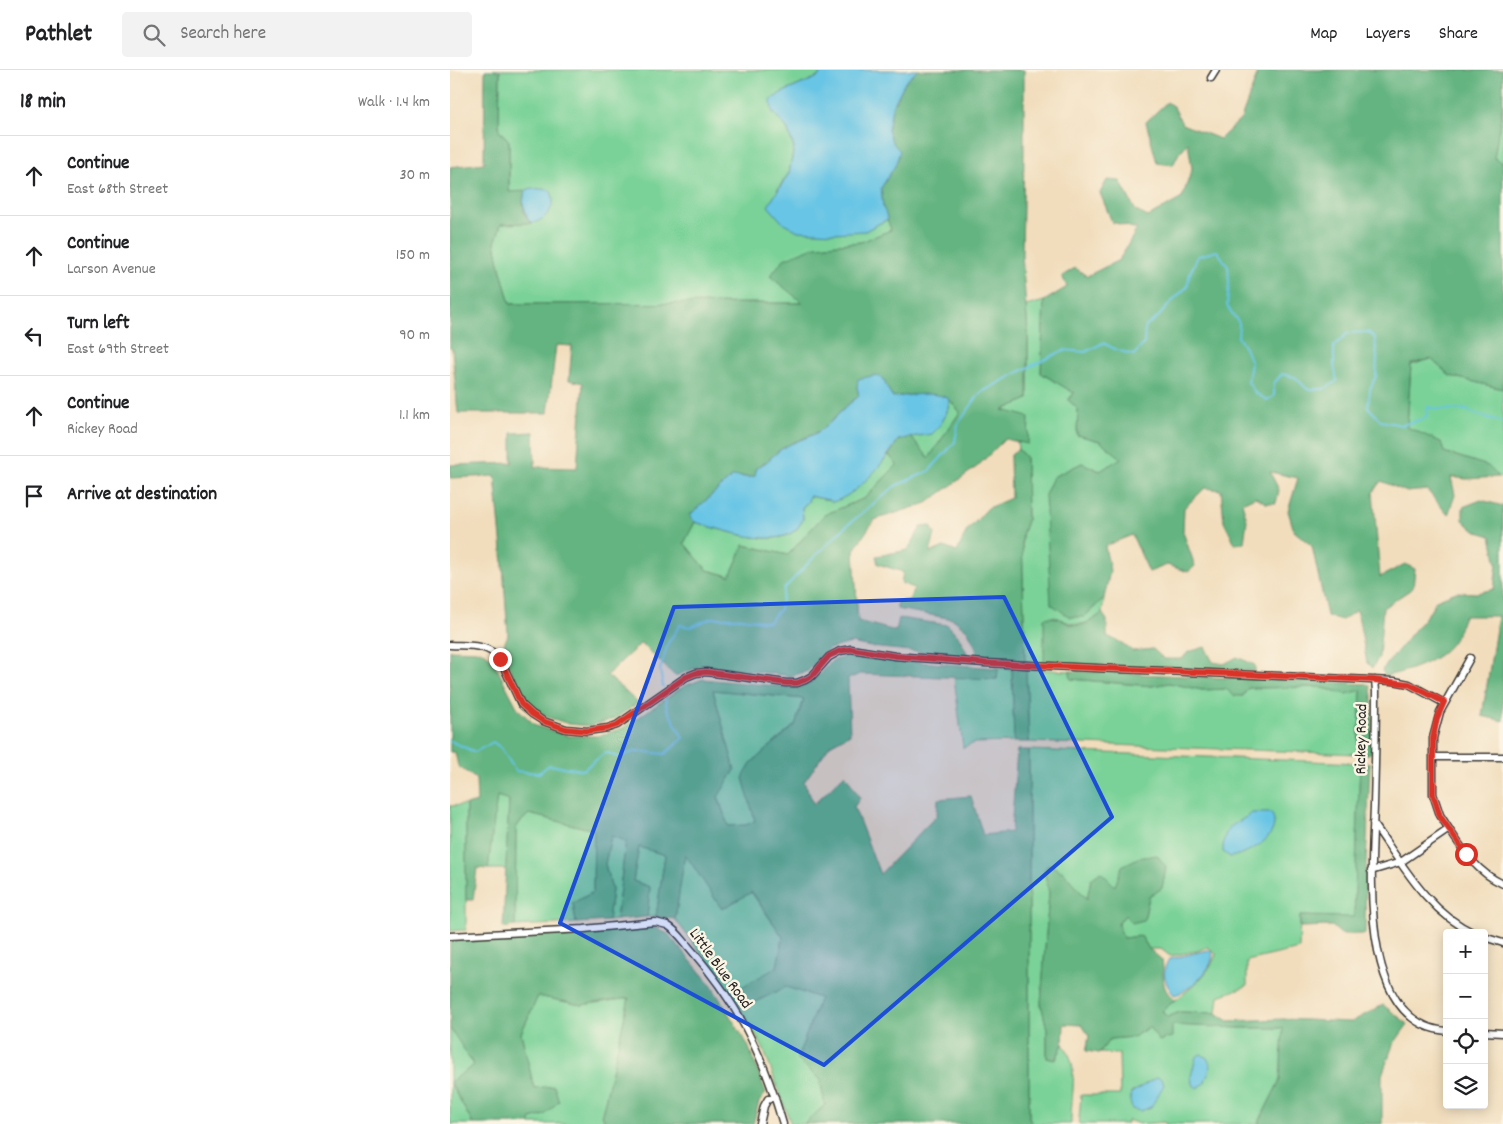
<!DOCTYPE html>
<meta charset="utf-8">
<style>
body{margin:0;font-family:Dekko,sans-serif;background:#f2f2f2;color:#202124}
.controls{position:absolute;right:15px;bottom:15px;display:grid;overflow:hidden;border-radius:5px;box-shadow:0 2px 12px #0003}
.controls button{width:45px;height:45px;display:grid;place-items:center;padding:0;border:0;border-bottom:1px solid #e0e0e0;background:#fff;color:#202124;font:25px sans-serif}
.stop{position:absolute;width:15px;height:15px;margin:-11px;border:4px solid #d93025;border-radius:50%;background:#fff}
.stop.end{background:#d93025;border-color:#fff;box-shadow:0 1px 5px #0008}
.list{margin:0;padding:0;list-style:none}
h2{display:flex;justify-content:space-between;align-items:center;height:65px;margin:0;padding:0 20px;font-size:21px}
h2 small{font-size:16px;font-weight:400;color:#757577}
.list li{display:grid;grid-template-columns:32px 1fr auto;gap:15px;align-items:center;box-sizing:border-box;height:80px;padding:0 20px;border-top:1px solid #e0e0e0}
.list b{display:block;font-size:19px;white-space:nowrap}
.list p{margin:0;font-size:16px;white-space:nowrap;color:#757577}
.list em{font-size:16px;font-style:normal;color:#757577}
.icon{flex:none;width:28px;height:28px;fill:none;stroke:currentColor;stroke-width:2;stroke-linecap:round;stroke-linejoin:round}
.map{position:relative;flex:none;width:1053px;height:1054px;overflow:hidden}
header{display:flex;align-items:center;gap:30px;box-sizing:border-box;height:70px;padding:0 25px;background:#fff;border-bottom:1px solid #e0e0e0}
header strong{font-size:24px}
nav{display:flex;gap:28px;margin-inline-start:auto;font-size:18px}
.search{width:350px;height:45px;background:#f2f2f2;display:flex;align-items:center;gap:12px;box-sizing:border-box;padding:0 18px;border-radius:5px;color:#757577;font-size:19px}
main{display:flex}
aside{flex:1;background:#fff}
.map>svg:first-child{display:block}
</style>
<header>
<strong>Pathlet</strong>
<div class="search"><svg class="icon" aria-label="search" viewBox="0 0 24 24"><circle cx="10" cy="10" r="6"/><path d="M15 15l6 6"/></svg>Search here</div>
<nav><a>Map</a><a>Layers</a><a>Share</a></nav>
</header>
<main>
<aside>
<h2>18 min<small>Walk · 1.4 km</small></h2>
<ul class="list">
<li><svg class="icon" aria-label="ahead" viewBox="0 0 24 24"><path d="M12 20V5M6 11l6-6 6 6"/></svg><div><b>Continue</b><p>East 68th Street</p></div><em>30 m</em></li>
<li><svg class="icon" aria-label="ahead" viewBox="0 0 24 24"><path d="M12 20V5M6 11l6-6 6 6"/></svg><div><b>Continue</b><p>Larson Avenue</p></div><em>150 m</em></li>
<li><svg class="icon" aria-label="left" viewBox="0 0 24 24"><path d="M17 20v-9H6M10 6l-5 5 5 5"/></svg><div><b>Turn left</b><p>East 69th Street</p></div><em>90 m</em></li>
<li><svg class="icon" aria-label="ahead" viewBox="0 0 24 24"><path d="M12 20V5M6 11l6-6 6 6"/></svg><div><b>Continue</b><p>Rickey Road</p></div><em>1.1 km</em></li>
<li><svg class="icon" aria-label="arrive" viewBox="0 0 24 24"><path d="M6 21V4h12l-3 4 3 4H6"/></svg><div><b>Arrive at destination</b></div></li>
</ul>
</aside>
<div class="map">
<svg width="1053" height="1054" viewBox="0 0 1053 1054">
<rect width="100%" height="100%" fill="#fcf5e5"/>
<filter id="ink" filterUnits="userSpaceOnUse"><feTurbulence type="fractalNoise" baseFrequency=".02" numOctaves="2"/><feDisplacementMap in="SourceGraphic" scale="10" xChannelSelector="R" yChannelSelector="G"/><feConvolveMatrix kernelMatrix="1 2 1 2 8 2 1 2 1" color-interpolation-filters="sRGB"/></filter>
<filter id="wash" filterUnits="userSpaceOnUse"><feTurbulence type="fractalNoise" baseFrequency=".0096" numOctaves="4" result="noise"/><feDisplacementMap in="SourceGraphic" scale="20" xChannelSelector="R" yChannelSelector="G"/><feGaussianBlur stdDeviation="1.12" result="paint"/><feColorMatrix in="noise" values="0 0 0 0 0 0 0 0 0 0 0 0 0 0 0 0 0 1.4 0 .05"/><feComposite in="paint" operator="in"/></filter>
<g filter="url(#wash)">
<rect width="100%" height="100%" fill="#f1ddbc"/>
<path fill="#7ad298" stroke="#4b775a" d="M50 0H372L368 7 331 23 322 41 337 58 344 78 339 103 327 120 415 161 438 149 441 160 411 172 366 176 320 206 354 233 60 234 50 198 45 173 51 154 83 153 81 118 75 121 59 123V71L49 60Z
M1053 34V93L1044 88Z
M594 231 591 303 624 323 628 338 627 365 650 371 672 388 650 401 632 393 603 407 634 547 654 528 652 543C631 559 626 556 603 546L594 593 575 592 572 465 577 451 576 388 568 379 567 371 578 373 553 340 578 329V263L576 236Z
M981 289 1000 306 1053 319V408L1049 407 1038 396 994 382 957 357 961 295Z
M499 329 510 342 479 388 461 367 482 364C492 354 499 343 499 329Z
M439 385 447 395 415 428 374 445 338 485 294 475 280 506 257 500 234 473 245 452C269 459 332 482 349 456 350 454 352 452 353 449 353 446 352 441 352 437L358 432 359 426 379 430 421 404Z
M548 598 562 599 564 672 524 673 513 678 504 607 547 609Z
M576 599 620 601 621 609 702 616 719 613 752 620 776 619 793 626 798 618 869 617 897 624 911 620 908 684 579 672Z
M263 620 354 629 345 655 301 693 305 751 296 755 278 756 268 726 285 700Z
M579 680 910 693 904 848 850 846 849 879 797 891V916L769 926 767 943 730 942 717 947 711 941C732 924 757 910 766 884L758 877 747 881 720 886 711 879H699L691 866 673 868 668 854 675 845 694 850 699 827 712 818 716 797 665 816 651 803 641 809 637 829 613 802 595 800 599 823 591 934 597 959V988L606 990 613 974C631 998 620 1026 621 1054H582L579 1048Z
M46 726 59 729 56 799H38Z
M16 735V860L0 861V736Z
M79 744 144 760 143 822 123 833 126 853 65 856 66 756Z
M161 766 176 770 166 850 158 851 162 820 155 794Z
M189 777 215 785 206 847H197L200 817 183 811Z
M235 783 272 839 301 822 333 867 327 897 299 935 336 917 370 928 347 989 370 1009 375 1035 354 1054H341L313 978 281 923 225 849Z
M88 926 131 935 179 928 152 1044 156 1054H79L80 1049 95 1045 84 1018 71 963Z
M722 955 789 958H834L830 1010 808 1054H715V1052L689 1054 678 1050 676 1054H630L629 1049 631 1025H670L669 984 649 983 660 969 683 967 700 957Z
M0 958 25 995 0 1013 23 1054H0Z"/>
<path fill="#63b480" stroke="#40684e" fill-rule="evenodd" d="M35 0H50L49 60 59 71V122L75 121C72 132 72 147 83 153L51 154 45 173 50 198 60 234 353 233 320 206 334 189 366 176 411 172 441 160 433 137 431 118 445 96 442 72 438 60 442 38 455 12 468 0H574V85L572 185 578 263V329L553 340 579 347 578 374 555 369 528 396 477 433 424 450 404 480 408 551 446 561 449 548 498 555 509 567 519 587 421 577 401 573 379 579 358 601 341 606 254 595 225 606 191 573 157 605 188 633 164 649 140 656 119 654 97 647 78 634 51 581 58 565 51 469 45 406 0 408V395L62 393V363L84 362 85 397 127 398 133 313 119 310 122 276 106 275 98 343H8L2 279 0 278V97L34 93ZM433 309 442 327C455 326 488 321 499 329 503 333 506 338 510 342L479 388 461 367 448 370 439 385 447 395 415 428 374 445 338 485 294 475 280 506 257 500 234 473 245 452 241 448 240 445 282 407C290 405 299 409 306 406V398C316 394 322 386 330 380 344 370 362 368 375 357 387 347 396 334 409 326L407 317Z
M804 0H1053V34L1044 88 1053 93V319L1000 306 981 289 961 294 957 357 991 372 994 382 1038 396 1049 407 1016 409 1001 407 1005 425 998 445 977 420 957 422 931 411 923 422 930 507 955 494 965 499 963 518 933 538 929 587 922 598 917 593 907 540 892 550 877 546 862 476 844 461 838 441 848 408 820 402 829 420 826 433H816L805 427 792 433 797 450 794 473 785 474 774 452 771 420 755 418 734 438 733 462 745 496 738 502 717 495 699 502 682 465 655 476 660 501 654 528 634 547H620L601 534 595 425 603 407 632 393 650 401 671 388 650 371 627 365 628 339 618 330 624 323 591 303 594 231 617 217 612 206 625 198 637 206 669 190 687 159 662 152 650 123 657 110 670 111 686 141 698 147 732 128 742 99 738 73 729 83 723 95 707 93 696 52 717 32 724 37 732 54 770 69 791 49 807 5Z
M568 379 576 388 577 451 572 465 575 592 531 590 528 588 525 575 517 560 503 549 447 539V532L459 530 464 518 451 513 453 502 428 494 426 486 458 480 471 457 481 456 485 464 480 483 494 477 507 482 516 462 538 438 561 428 560 386Z
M1031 430 1053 436V651L1032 646 1048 546H1014C1011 553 1009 561 1005 568 992 591 960 601 935 606L932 600 981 540 986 530 1006 522 1027 523 1044 519 1047 494 1041 466 1025 461 1013 450V437Z
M652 543 657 550V566L672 573 682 581 703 579 714 589H732L738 582 755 577 763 592 774 594 787 587 805 595V601L594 593V548C611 544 613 555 626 555 636 556 644 549 652 543Z
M0 580 31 581 41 587 68 639 86 656 119 666H148L173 658 234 616 253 609 347 618 359 614 382 591 400 585 429 589 548 598 547 609 410 604 398 609 400 664 380 675 354 712 364 734 395 704 410 728 404 737 430 804 487 745 488 729 521 726 533 765 561 762 567 680H579V1048L582 1054H354L375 1035 370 1009 347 989 370 928 336 917 299 935 288 919 327 897 333 867 302 822 272 839 235 784 225 849 206 847 215 785 189 777 183 811 200 817 197 847 166 850 176 771 161 766 155 794 162 820 158 851 126 853 123 833 143 822 144 760 79 744 66 756 65 856 53 858 59 730 47 726 38 799 27 798 23 830H16V735L27 732 26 709 8 696 5 682H0ZM263 620 354 629 345 655 301 693 293 708 305 751 296 755 278 756 268 727 285 700Z
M562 599H576L579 672H564Z
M620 601 917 614 920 616 922 625V682L918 684H908L911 620 897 624 869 617 798 618 793 626H784L776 619 752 620 719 613 702 616 621 609Z
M910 693H920L916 797 915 864H891L882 856 850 857V846L904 847Z
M707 785 716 797 712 818 699 827 694 850 682 853 675 845 668 854 673 868 691 866 699 879 712 890C715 907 709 918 725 930L712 941 717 947 730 942 767 943 778 951 834 949 901 952 933 935 958 954 943 975 932 1005V1054H808L830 1010 833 958H789L722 955V967L709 971 699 957 683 967 660 969 649 983 636 981 639 966 632 955 614 954 613 974 605 990 597 988V959L591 934 599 823 594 800 599 794 613 802 637 829 641 809 651 802 665 816 672 796 688 788Z
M203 857 218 864 261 915 298 975 316 1023 309 1032 303 1054H156L152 1044 179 928 131 935 88 926 71 963 84 1018 104 1016 109 1031 95 1045 81 1049 79 1054H23L0 1012 24 995 0 958V871Z"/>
<path fill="#67c5e5" stroke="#427080" d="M372 0H468L455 12 442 38 438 60 442 72 450 81 445 96 431 118 433 137 438 149 415 161 384 163 348 161 332 152 318 136 339 103 344 78 337 58 322 41 321 30 331 23 368 7Z
M81 118 100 120C109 133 97 150 83 153L78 150 73 133 75 121Z
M427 305 433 309 442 327C460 326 483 320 499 329 499 343 492 354 482 364L461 367 448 370C436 391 406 427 382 432L379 430 359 426 358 432 352 437C352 441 353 446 353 449 352 452 350 454 349 456 332 482 269 459 245 452L241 448 240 445 243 442 282 407C289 405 298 409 305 406L306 398C316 394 322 386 330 380 344 370 362 368 375 357 387 347 396 335 409 326L407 317 408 309Z
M802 743H821C822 745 824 748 824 750 826 771 796 784 780 787L773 782C773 754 783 757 802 743Z
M758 880 762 881C768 895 738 923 724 925 714 913 711 901 719 889Z
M751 984 757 988 761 996 754 1014 747 1018 742 1014 741 1006 746 987Z
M707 1007 712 1009 714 1015 701 1037 691 1041 682 1039 680 1031 681 1023Z"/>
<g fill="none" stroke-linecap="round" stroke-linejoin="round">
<path stroke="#67c5e5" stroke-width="2" d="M213 617 210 600 218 573 230 555 241 557 261 548H292L319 552 330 539 334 519 359 492 395 457 445 416 479 401 505 372 508 354 530 323 569 302 614 280 635 282 653 273 667 280 684 285 694 273 695 257 708 247 724 229 737 217 740 203 748 186 767 181 778 196 779 213 777 236 789 253 788 267 795 278 801 293 798 312 805 323 817 330 824 326V313L832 304 845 307 857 319H874L887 311 884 295V276L898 263 918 262 925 268 927 288 926 306 920 319 918 337 931 351 952 355 976 348 978 337 987 339 1017 340 1028 345 1053 352
M0 671 25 682 43 672 51 678 66 701 89 703 99 695 133 700 156 682 168 687 187 681 215 684 233 668 217 639 215 627"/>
</g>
</g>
<g filter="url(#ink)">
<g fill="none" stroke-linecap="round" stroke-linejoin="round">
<g stroke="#3c3934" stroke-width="9">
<path id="minor" d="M761 8 766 0
M0 575C19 576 37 573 50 589L71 634 82 644 93 651 116 659 137 661 158 658 167 655 236 607 246 603 256 602 336 613H347L355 610 362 606 379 587 390 581 401 579 445 586 534 593 944 611 959 614 994 633
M925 610 926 621C926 659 925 697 924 736 922 798 907 954 997 961
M983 687H1053
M923 753C952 793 977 842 1024 863
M999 759C1014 782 1027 802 1053 814
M921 801 951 792 999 759 990 745 983 724V668L990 642 1020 588
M0 866 134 859 205 852C209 853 213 854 217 855 226 860 232 869 238 876 264 906 288 939 304 975 316 1000 325 1027 333 1054
M1034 867 1053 873
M1034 962 1053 963
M310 1054 314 1036 318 1029 325 1027"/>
</g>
<use href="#minor" stroke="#fff" stroke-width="6"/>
</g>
</g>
<g fill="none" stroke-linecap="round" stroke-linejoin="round" filter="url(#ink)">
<path stroke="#d93025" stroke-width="6" d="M50 589 71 634 82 644 93 651 116 659 137 661 158 658 167 655 236 607 246 603 256 602 336 613H347L355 610 362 606 379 586 390 581 401 579 446 586 534 593 924 610 959 614 994 632 987 648 983 668V724L990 746 1016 784"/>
</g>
<path fill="#1d4ed8" fill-opacity="0.2" stroke="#1d4ed8" stroke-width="4" stroke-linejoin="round" d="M554 527 662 747 374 995 110 853 224 537Z"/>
<g text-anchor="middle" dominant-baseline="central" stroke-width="5" stroke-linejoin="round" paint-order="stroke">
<g font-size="16" fill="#1c1c1c" stroke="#fcf5e5">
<text transform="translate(912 669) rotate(-89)">Rickey Road</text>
<text transform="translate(270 899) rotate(54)">Little Blue Road</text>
</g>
</g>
</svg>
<div class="controls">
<button>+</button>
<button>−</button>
<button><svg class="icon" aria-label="locate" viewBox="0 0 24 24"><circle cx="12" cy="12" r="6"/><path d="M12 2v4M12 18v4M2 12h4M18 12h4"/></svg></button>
<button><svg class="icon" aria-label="layers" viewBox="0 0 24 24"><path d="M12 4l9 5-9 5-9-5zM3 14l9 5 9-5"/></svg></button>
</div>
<div class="stop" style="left:1016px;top:784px"></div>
<div class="stop end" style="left:50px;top:589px"></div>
</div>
</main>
